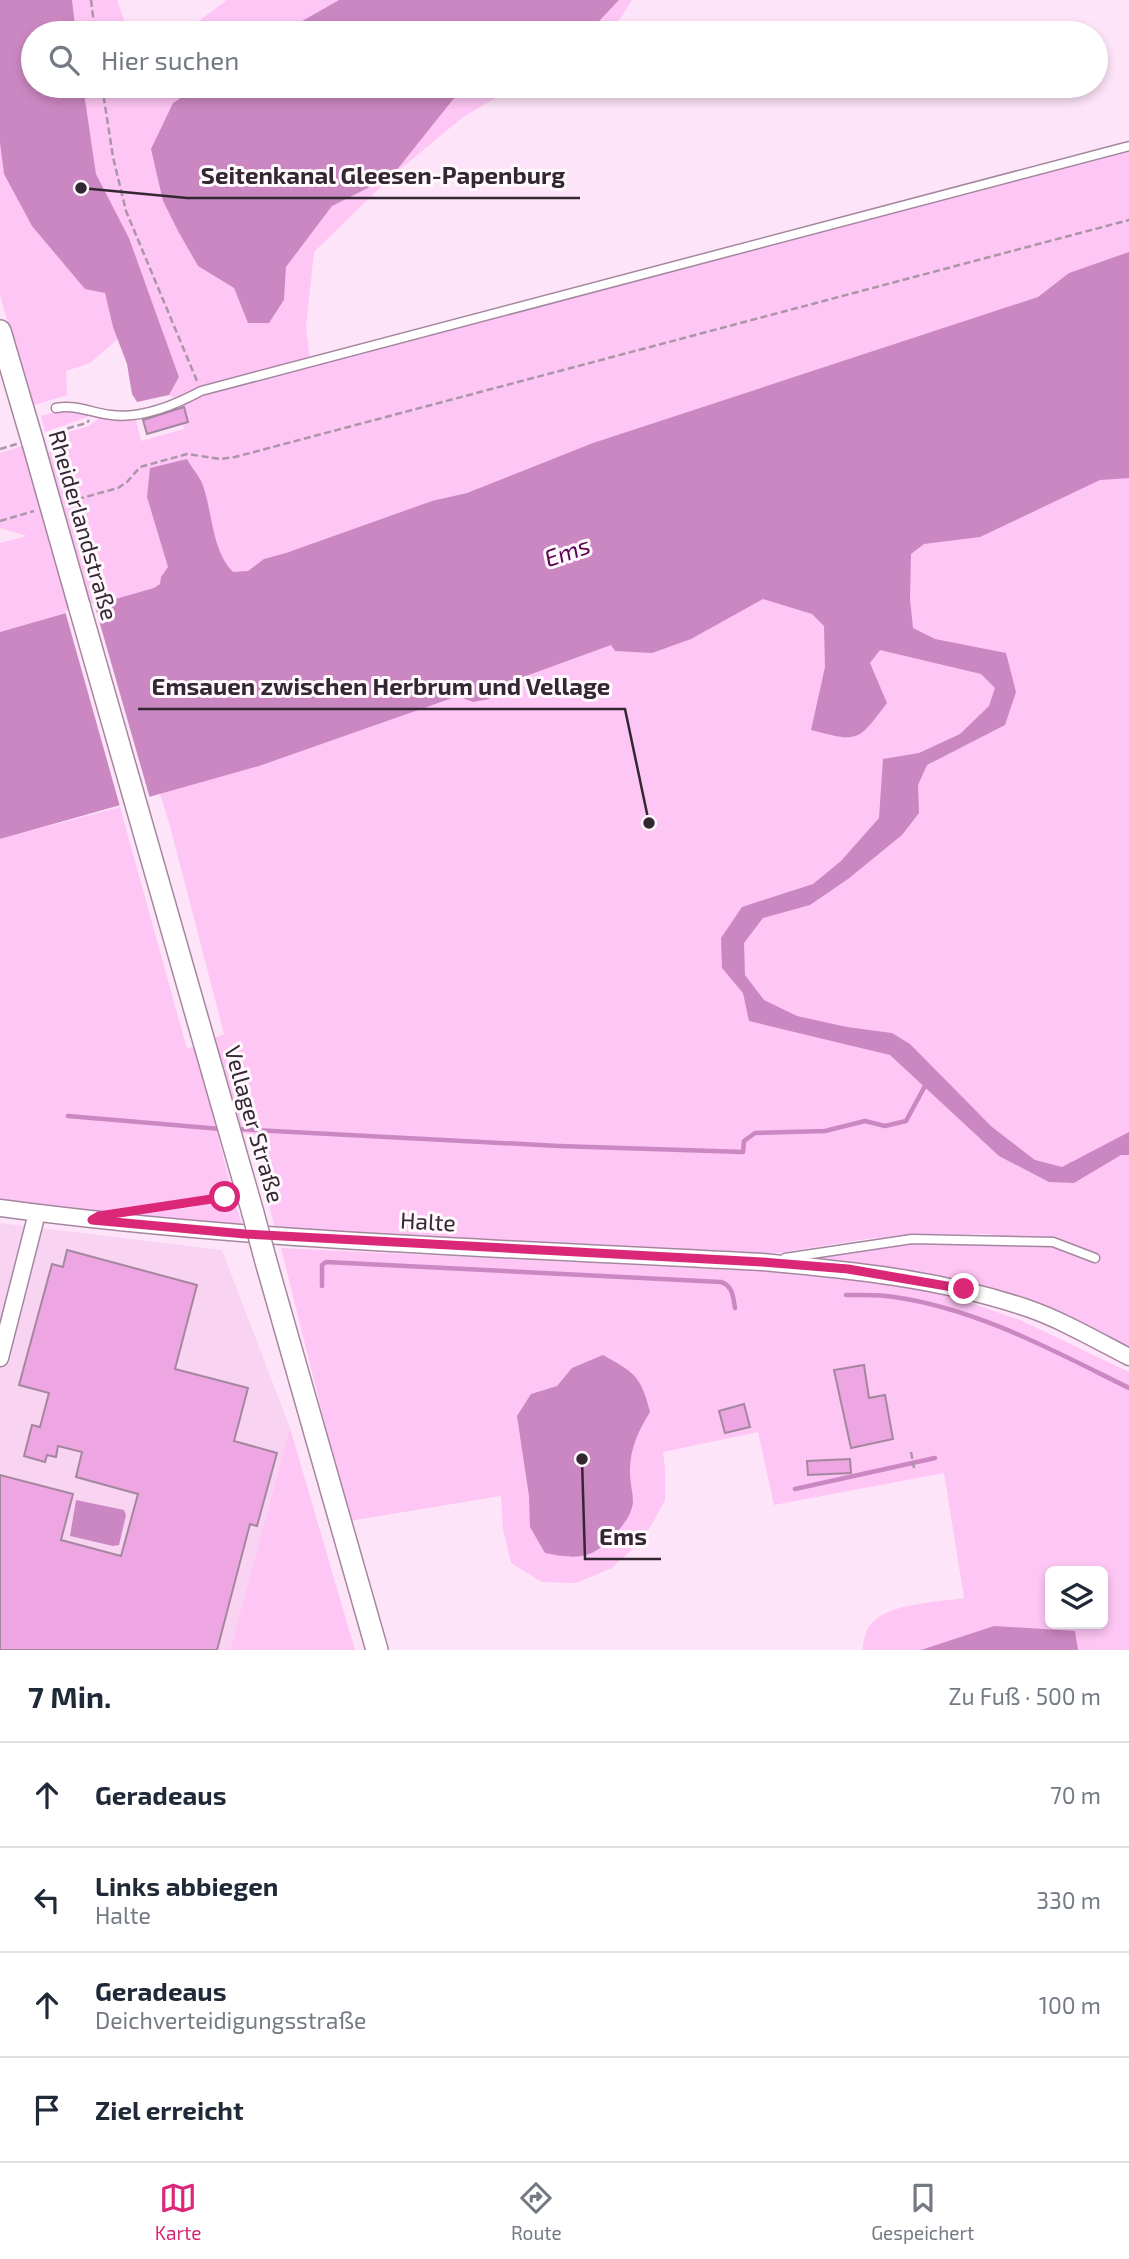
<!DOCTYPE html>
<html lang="de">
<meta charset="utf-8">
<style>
body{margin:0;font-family:"Exo 2",sans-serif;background:#f2f2f3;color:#1f2937}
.controls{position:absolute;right:21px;bottom:21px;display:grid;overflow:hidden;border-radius:10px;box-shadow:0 4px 10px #0003}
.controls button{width:63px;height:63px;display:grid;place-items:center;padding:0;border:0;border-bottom:2px solid #e0e1e3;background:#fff;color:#1f2937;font:35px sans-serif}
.stop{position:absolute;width:21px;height:21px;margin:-16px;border:5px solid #db2777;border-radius:50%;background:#fff}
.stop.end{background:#db2777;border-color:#fff;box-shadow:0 2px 7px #0008}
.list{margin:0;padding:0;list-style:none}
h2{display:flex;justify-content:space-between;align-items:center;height:91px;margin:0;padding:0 28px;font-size:30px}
h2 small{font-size:23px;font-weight:400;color:#747a83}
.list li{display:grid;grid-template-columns:46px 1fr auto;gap:21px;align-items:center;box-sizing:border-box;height:105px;padding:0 28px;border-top:2px solid #e0e1e3}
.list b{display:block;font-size:26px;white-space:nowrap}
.list p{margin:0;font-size:23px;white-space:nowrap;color:#747a83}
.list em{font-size:23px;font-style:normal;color:#747a83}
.icon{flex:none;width:38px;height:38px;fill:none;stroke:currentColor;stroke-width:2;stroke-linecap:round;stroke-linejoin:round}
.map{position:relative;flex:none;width:1129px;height:1650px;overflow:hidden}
.search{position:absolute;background:#fff;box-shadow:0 4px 10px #0003;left:21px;right:21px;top:21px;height:77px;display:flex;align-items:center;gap:18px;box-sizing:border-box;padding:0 24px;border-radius:38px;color:#747a83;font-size:26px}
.sheet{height:511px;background:#fff}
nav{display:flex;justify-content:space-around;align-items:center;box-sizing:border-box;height:98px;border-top:2px solid #e0e1e3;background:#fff;font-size:19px;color:#747a83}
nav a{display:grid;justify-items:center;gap:4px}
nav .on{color:#db2777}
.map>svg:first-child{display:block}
</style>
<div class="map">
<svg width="1129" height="1650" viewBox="0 0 1129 1650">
<rect width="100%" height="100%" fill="#fee4f9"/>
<path fill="#f8d3f2" d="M0 1223 222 1250 290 1428 230 1650H0Z"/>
<path fill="#fdc6f4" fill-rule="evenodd" d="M72 0H117L127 28 188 29 227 0H339L281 33H76Z
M619 0H632L622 16 607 33H588Z
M83 86H199L173 103 163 201 198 266 234 288 248 322 269 323 284 300 286 267 332 206 392 176 463 87 516 86 463 117 392 176 314 252 306 327 310 361 1129 146V1354L1038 1310 776 1260 928 1241 1004 1240 990 1234H928L866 1239 740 1259 276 1232 250 1134 217 1132 232 1192 228 1194 86 1216 0 1206V839L120 807 187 1049 224 1034 170 826 101 604 0 632V543L27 536 0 528V453L22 446 26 458 55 450 51 437 89 426 99 418 112 421 136 420 141 441 184 429 180 402 169 395 179 377 129 238 96 174Z
M0 143 4 174 105 293 113 327 119 338 90 363 66 371 67 395 31 406 0 295Z
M69 408 87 414 88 417 45 432 41 416Z
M230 1199 235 1203 244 1230 105 1218 188 1208Z
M281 1248 735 1270 788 1269 932 1290 1020 1320 1129 1372V1650H863C863 1642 865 1631 871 1624 888 1603 939 1602 964 1598L944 1473 774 1505 758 1432 663 1452 665 1467V1500L644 1538 612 1568 576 1583 542 1582 511 1563 503 1529 501 1496 349 1521ZM1050 1571H1103V1624H1050Z
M290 1428 355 1650H230Z"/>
<path fill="#cb87c1" d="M0 0H72L76 33H33V86H83L96 174 129 238 179 377 169 395 137 402 132 394 127 364 113 327 105 293 85 289 32 226 4 174 0 143Z
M339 0H619L588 33H281Z
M199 86H469L463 87 392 176 332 206 286 267 284 300 269 323H248L234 288 198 266 178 231 163 201 151 149 173 103Z
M1129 252V478L1100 480 980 537 924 544 911 554 910 599 913 628 935 639 1006 653 1016 692 1005 725 927 765 918 785 919 813 902 835 848 879 810 905 763 918 744 943 745 975 764 1000 797 1016 847 1027 892 1033 910 1044 992 1127 1035 1160 1062 1167 1129 1132V1155H1121L1074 1183 1049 1182 999 1156 890 1055 749 1021 743 993 722 968 721 938 742 907 813 884 841 861 879 818 883 759 919 753 960 734 989 706 995 688 981 674 880 650 870 663 887 703C857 743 858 742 811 730L825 667 824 626 812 614 763 599 691 639 652 653 615 651 611 645 496 687 489 699 473 702 458 696 259 766 0 839V632L154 588 160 584 161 577 168 567 147 497 150 468 187 459C191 467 198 474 202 483 213 512 211 549 233 572L248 571 264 559 286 553 432 501 467 493 593 443 1038 297 1069 273Z
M603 1355C635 1373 641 1376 650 1412 638 1431 629 1451 630 1474 630 1483 633 1493 633 1502 632 1513 625 1523 618 1531 593 1559 581 1560 545 1553L530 1527 529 1496 517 1416 531 1394 557 1386 572 1368Z
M76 1500 124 1510 126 1515 119 1545 113 1546 70 1536Z
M994 1626 1075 1631 1078 1650H921Z"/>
<path fill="#fee4f9" d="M94 603 151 802 121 810 65 611Z"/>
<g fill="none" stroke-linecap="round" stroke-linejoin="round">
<path stroke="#cb87c1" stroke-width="4.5" d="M68 1116 221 1129
M237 1129 559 1146 743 1152 744 1141 755 1133 825 1131 865 1121 885 1126 906 1121 925 1086
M322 1286V1265L326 1262 721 1282C733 1286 733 1297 735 1308
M846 1295C862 1295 879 1294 894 1297 978 1309 1054 1351 1129 1388
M795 1489 935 1458"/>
</g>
<path fill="#eda6e2" stroke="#a4879f" stroke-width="2" d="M184 407 188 422 147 434 143 420Z
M67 1250 197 1285 175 1369 248 1388 234 1441 277 1453 257 1526 250 1524 217 1650H0V1475L73 1494 61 1540 121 1556 138 1494 76 1477 82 1452 58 1446 56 1457 47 1455 45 1462 24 1456 32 1425 40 1427 49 1393 19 1385 52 1264 63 1267Z
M864 1365 869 1398 885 1395 893 1439 851 1448 834 1370Z
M744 1404 750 1427 725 1433 719 1411Z
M850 1459 851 1473 808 1475 807 1461Z"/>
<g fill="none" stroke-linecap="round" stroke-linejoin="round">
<g stroke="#a4879f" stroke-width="11">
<path id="lane" d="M56 408C77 404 91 413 111 415 140 419 175 405 201 391L1129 146
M785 1258 912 1239 1053 1242 1095 1258"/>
</g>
<g stroke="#a4879f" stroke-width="19">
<path id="street" d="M0 1208C252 1242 508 1248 762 1262 851 1270 941 1279 1027 1308 1062 1320 1096 1340 1129 1357
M0 1358 37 1213"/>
</g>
<g stroke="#a4879f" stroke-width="24">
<path id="secondary" d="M0 331 33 443
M79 605 253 1213
M265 1258 377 1650"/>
</g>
<path stroke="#aa96a6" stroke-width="2.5" stroke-dasharray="7 3.5" stroke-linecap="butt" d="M91 0 95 33
M102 86 113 157 126 211 197 381
M47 434 87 423 89 420
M0 449 17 444
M67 502 118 488 127 482 140 467 187 454 221 459 235 457 1129 220
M0 521 34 511
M150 1209 230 1197
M911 1452 914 1468"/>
<use href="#lane" stroke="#fff" stroke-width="8"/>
<use href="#street" stroke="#fff" stroke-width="16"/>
<use href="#secondary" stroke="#fff" stroke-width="21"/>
<g stroke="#a4879f" stroke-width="24" stroke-linecap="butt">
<path id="secondary-bridge" d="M33 443 79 605
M253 1213 265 1258"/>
</g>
<use href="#secondary-bridge" stroke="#fff" stroke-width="21"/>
</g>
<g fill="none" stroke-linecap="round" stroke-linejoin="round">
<path stroke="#db2777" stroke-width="9" d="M225 1197 99 1216 92 1220 245 1234 762 1262 848 1269 964 1289"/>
</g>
<g text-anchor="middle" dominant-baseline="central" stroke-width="6" stroke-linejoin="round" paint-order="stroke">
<g font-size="23" fill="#332731" stroke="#fff8fd">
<text transform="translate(84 525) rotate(74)">Rheiderlandstraße</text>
<text transform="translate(255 1124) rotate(74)">Vellager Straße</text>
<text transform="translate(428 1221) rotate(3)">Halte</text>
</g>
<g font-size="24" font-style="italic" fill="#5a0454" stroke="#fff8fd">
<text transform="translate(567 551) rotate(-19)">Ems</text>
</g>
</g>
<path fill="none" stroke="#332731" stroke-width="2.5" d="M81 188L187 198H580M649 823L625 709H138M582 1459L585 1559H661"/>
<g fill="#332731" stroke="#fff8fd" stroke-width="2.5">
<circle cx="81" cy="188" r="7"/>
<circle cx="649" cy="823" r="7"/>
<circle cx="582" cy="1459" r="7"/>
</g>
<g font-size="24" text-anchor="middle" font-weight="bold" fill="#332731" stroke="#fff8fd" stroke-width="6" stroke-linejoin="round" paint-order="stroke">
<text x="383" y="184">Seitenkanal Gleesen-Papenburg</text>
<text x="381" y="695">Emsauen zwischen Herbrum und Vellage</text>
<text x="623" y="1545">Ems</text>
</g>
</svg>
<div class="controls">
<button><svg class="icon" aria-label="layers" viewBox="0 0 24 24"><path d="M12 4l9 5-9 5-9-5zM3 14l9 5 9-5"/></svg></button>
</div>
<div class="stop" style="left:225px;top:1197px"></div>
<div class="stop end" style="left:964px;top:1289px"></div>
<div class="search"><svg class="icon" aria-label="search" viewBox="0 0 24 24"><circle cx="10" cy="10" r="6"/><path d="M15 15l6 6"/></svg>Hier suchen</div>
</div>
<section class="sheet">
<h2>7 Min.<small>Zu Fuß · 500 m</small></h2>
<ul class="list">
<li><svg class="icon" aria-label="ahead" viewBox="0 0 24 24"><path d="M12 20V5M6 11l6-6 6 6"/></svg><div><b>Geradeaus</b></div><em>70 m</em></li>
<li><svg class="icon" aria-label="left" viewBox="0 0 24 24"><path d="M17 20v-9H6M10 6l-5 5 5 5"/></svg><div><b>Links abbiegen</b><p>Halte</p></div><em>330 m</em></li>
<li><svg class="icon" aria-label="ahead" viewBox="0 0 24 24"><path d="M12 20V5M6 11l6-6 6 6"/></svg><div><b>Geradeaus</b><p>Deichverteidigungsstraße</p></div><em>100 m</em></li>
<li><svg class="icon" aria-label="arrive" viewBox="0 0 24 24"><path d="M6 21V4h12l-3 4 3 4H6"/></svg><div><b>Ziel erreicht</b></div></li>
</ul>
</section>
<nav>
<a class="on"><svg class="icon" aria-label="map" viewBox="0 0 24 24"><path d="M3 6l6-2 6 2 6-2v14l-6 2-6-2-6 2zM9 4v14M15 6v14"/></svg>Karte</a>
<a><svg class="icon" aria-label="directions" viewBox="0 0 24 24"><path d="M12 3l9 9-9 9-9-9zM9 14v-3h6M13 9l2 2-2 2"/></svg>Route</a>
<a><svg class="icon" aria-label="saved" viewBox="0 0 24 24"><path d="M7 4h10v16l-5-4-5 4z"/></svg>Gespeichert</a>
</nav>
